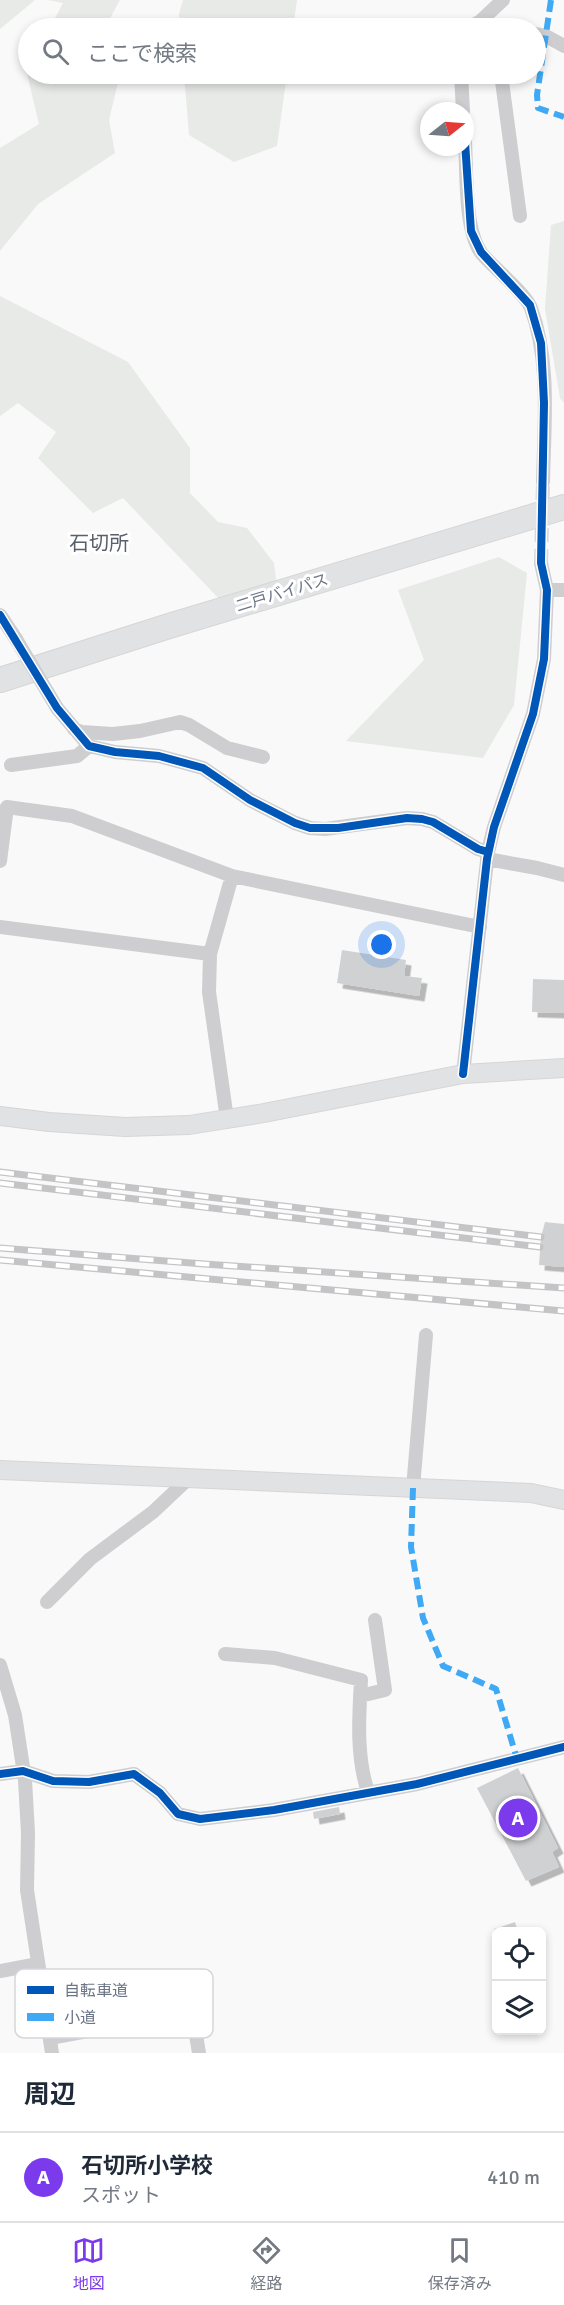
<!DOCTYPE html>
<html lang="ja">
<meta charset="utf-8">
<style>
body{margin:0;font-family:Signika,"Noto Sans JP",sans-serif;background:#f2f2f3;color:#1f2937}
.controls{position:absolute;right:18px;bottom:18px;display:grid;overflow:hidden;border-radius:9px;box-shadow:0 3px 9px #0003}
.controls button{width:54px;height:54px;display:grid;place-items:center;padding:0;border:0;border-bottom:2px solid #e0e1e3;background:#fff;color:#1f2937;font:30px sans-serif}
.compass{position:absolute;left:420px;top:102px;width:54px;height:54px;border-radius:50%;background:#fff;box-shadow:0 3px 9px #0003;rotate:73deg}
.you{position:absolute;left:382px;top:945px;width:21px;height:21px;margin:-15px;border:4px solid #fff;border-radius:50%;background:#1a73e8;box-shadow:0 0 0 9px #1a73e833}
.badge{display:grid;place-items:center;width:39px;height:39px;border-radius:50%;background:#7c3aed;color:#fff;font-size:20px;font-weight:700}
.pin{position:absolute;translate:-50% -50%;border:3px solid #fff;box-shadow:0 2px 6px #0006}
.list{margin:0;padding:0;list-style:none}
h2{display:flex;justify-content:space-between;align-items:center;height:78px;margin:0;padding:0 24px;font-size:26px}
h2 small{font-size:20px;font-weight:400;color:#747a83}
.list li{display:grid;grid-template-columns:39px 1fr auto;gap:18px;align-items:center;box-sizing:border-box;height:90px;padding:0 24px;border-top:2px solid #e0e1e3}
.list b{display:block;font-size:22px;white-space:nowrap}
.list p{margin:0;font-size:20px;white-space:nowrap;color:#747a83}
.list em{font-size:20px;font-style:normal;color:#747a83}
.icon{flex:none;width:33px;height:33px;fill:none;stroke:currentColor;stroke-width:2;stroke-linecap:round;stroke-linejoin:round}
.map{position:relative;flex:none;width:564px;height:2053px;overflow:hidden}
.search{position:absolute;background:#fff;box-shadow:0 3px 9px #0003;left:18px;right:18px;top:18px;height:66px;display:flex;align-items:center;gap:15px;box-sizing:border-box;padding:0 21px;border-radius:33px;color:#747a83;font-size:22px}
.sheet{height:168px;background:#fff}
nav{display:flex;justify-content:space-around;align-items:center;box-sizing:border-box;height:84px;border-top:2px solid #e0e1e3;background:#fff;font-size:16px;color:#747a83}
nav a{display:grid;justify-items:center;gap:3px}
nav .on{color:#7c3aed}
.map>svg:first-child{display:block}
</style>
<div class="map">
<svg width="564" height="2053" viewBox="0 0 564 2053">
<defs>
<filter id="shadow"><feDropShadow dx="5.5" dy="5.5" stdDeviation="0" flood-color="#0004"/></filter>
</defs>
<rect width="100%" height="100%" fill="#f9f9f9"/>
<path fill="#e7eae6" d="M0 0H35L0 29Z
M48 0H120L108 22 110 28H50L63 3Z
M183 0H297L293 28H180L179 14Z
M28 72V74H120L109 120 115 153 38 204 0 251V148L39 124 27 74Z
M184 74H287L277 146 234 162 189 135Z
M564 221V403L560 398 545 309 551 225Z
M0 296 128 362 190 448V493L218 522 247 528 274 563 277 586 221 601 123 498 93 513 38 458 56 432 18 403 0 416Z
M499 557 527 573 514 705 483 758 346 741 424 660 398 590Z"/>
<path fill="#d0d1d3" filter="url(#shadow)" d="M342 950 406 960 404 976 422 978 419 996 337 983Z
M533 979 564 980V1013L532 1012Z
M545 1222 564 1224V1267L539 1265 541 1237Z
M518 1768 558 1848 552 1852 559 1867 526 1881 477 1788Z
M339 1807 340 1814 314 1819 313 1812Z
M515 1922 518 1932H495L494 1929Z"/>
<g fill="none" stroke-linecap="round" stroke-linejoin="round">
<path stroke="#d6d8dc" stroke-width="14" stroke-dasharray="14 7" stroke-linecap="butt" d="M541 563 543 482"/>
<g stroke="#d6d6d7" stroke-width="20">
<path id="secondary" d="M0 1116 49 1122 125 1127 189 1125 264 1113 463 1074 564 1068
M0 1470 531 1493 564 1500"/>
</g>
<g stroke="#d6d6d7" stroke-width="26">
<path id="highway" d="M0 680 169 626 564 507"/>
</g>
<path stroke="#ceced0" stroke-width="14" d="M477 23 493 28
M473 28 503 0
M536 34 546 36 564 46
M461 74 463 111
M501 74 520 216
M465 142C467 172 464 231 482 254 494 268 526 294 531 308 551 363 544 426 543 482
M547 590H564
M0 615 16 639
M57 708 89 746 115 752 159 756 203 768 250 800 295 823 310 828 325 829 407 818 422 819 433 822 478 849 488 852
M74 729 82 732 113 734 140 731 180 722 189 725 227 748 263 757
M11 765 77 756 89 746
M487 859 537 868 564 875
M0 861 7 807 72 816 232 876 480 927
M0 927 210 954
M463 1074 488 852 494 827 533 714 544 659 547 590 541 563
M227 1119 209 992 210 954 232 876
M413 1488 426 1335
M47 1602 90 1559 153 1512 188 1479
M225 1654 275 1658 361 1680C359 1717 356 1756 368 1792
M0 1665 15 1715 25 1780 28 1833 27 1890 52 2053
M360 1696 385 1690 375 1620
M0 1774 23 1771 53 1781 89 1782 134 1774 160 1793 178 1814 200 1819 274 1810 417 1784 564 1747
M0 1971 38 1964
M50 2038 180 2014 193 2017 199 2053"/>
<use href="#secondary" stroke="#e1e2e3" stroke-width="18"/>
<use href="#highway" stroke="#e1e2e3" stroke-width="24"/>
<g stroke="#c4c4c6" stroke-width="7">
<path id="rail" d="M0 1172 541 1237
M0 1183 540 1247
M0 1248 204 1264 564 1288
M0 1260 564 1311"/>
</g>
<use href="#rail" stroke="#fff" stroke-width="4.5" stroke-dasharray="14" stroke-linecap="butt"/>
<path stroke="#ceced0" stroke-width="14" d="M16 639 57 708"/>
<path stroke="#3fa9f5" stroke-width="6" stroke-dasharray="12 6" stroke-linecap="butt" d="M551 0 537 95 538 108 564 117
M413 1488 411 1547 423 1618 443 1666 496 1689 517 1759"/>
<g stroke="#fff" stroke-width="11">
<path id="cycleway" d="M0 615 57 708 89 746 115 752 159 756 203 768 250 800 295 823 310 828H338L407 818 422 819 433 822 478 849 488 852
M463 1074 487 859 494 827 533 714 544 659 547 590 541 563 544 403 541 343 530 305 481 252 471 231 465 142
M0 1774 23 1771 53 1781 89 1782 134 1774 160 1793 178 1814 200 1819 274 1810 417 1784 564 1747"/>
</g>
<use href="#cycleway" stroke="#0057b8" stroke-width="8"/>
</g>
<g text-anchor="middle" dominant-baseline="central" stroke-width="6" stroke-linejoin="round" paint-order="stroke">
<g font-size="16" fill="#6b7586" stroke="#fff">
<text transform="translate(282 593) rotate(-17)">二戸バイパス</text>
</g>
<g font-size="20" fill="#59606c" stroke="#fff">
<text x="99" y="543">石切所</text>
</g>
</g>
<rect x="15" y="1969" width="198" height="69" rx="9" fill="#fff" stroke="#d3d6db" stroke-width="1.5"/>
<rect x="27" y="1986" width="27" height="8" fill="#0057b8"/>
<rect x="27" y="2013" width="27" height="8" fill="#3fa9f5"/>
<g font-size="16" fill="#6b7586">
<text x="64" y="1996">自転車道</text>
<text x="64" y="2023">小道</text>
</g>
</svg>
<div class="controls">
<button><svg class="icon" aria-label="locate" viewBox="0 0 24 24"><circle cx="12" cy="12" r="6"/><path d="M12 2v4M12 18v4M2 12h4M18 12h4"/></svg></button>
<button><svg class="icon" aria-label="layers" viewBox="0 0 24 24"><path d="M12 4l9 5-9 5-9-5zM3 14l9 5 9-5"/></svg></button>
</div>
<svg class="compass" viewBox="-18 -18 36 36"><path d="M0-13l5 13h-10z" fill="#e53935"/><path d="M0 13l5-13h-10z" fill="#747a83"/></svg>
<div class="you"></div>
<div class="pin badge" style="left:518px;top:1818px">A</div>
<div class="search"><svg class="icon" aria-label="search" viewBox="0 0 24 24"><circle cx="10" cy="10" r="6"/><path d="M15 15l6 6"/></svg>ここで検索</div>
</div>
<section class="sheet">
<h2>周辺<small></small></h2>
<ul class="list">
<li><span class="badge">A</span><div><b>石切所小学校</b><p>スポット</p></div><em>410 m</em></li>
</ul>
</section>
<nav>
<a class="on"><svg class="icon" aria-label="map" viewBox="0 0 24 24"><path d="M3 6l6-2 6 2 6-2v14l-6 2-6-2-6 2zM9 4v14M15 6v14"/></svg>地図</a>
<a><svg class="icon" aria-label="directions" viewBox="0 0 24 24"><path d="M12 3l9 9-9 9-9-9zM9 14v-3h6M13 9l2 2-2 2"/></svg>経路</a>
<a><svg class="icon" aria-label="saved" viewBox="0 0 24 24"><path d="M7 4h10v16l-5-4-5 4z"/></svg>保存済み</a>
</nav>
